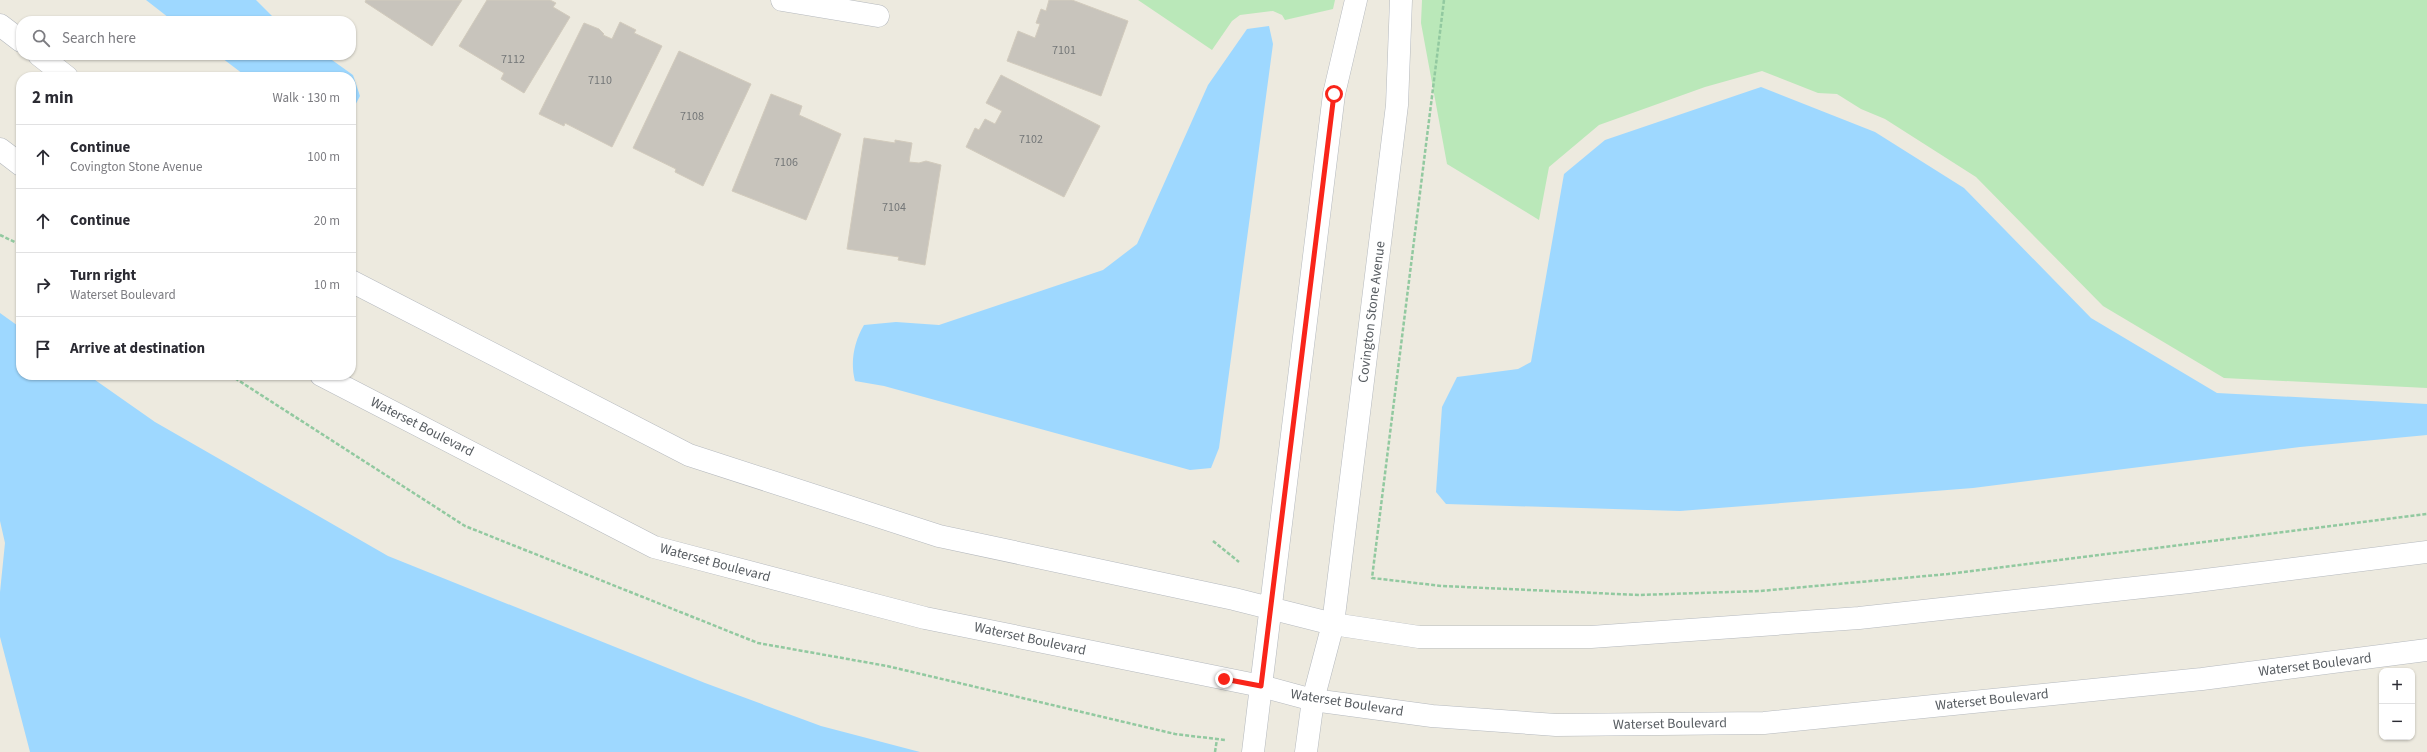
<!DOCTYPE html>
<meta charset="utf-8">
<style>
body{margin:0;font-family:"Source Sans 3",sans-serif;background:#f2f2f3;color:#2b2b33}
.controls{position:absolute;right:12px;bottom:12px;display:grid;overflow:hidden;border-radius:8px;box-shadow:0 1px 3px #0004}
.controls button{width:36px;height:36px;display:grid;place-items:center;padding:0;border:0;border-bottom:1px solid #e1e1e2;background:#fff;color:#2b2b33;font:20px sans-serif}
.stop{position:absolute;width:12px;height:12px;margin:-9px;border:3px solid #f9251a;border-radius:50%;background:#fff}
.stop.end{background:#f9251a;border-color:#fff;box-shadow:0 1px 4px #0008}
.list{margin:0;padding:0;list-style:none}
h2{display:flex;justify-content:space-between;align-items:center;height:52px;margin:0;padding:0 16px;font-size:17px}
h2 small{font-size:13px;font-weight:400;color:#7c7c81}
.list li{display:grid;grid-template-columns:26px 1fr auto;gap:12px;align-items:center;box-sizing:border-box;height:64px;padding:0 16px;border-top:1px solid #e1e1e2}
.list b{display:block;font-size:15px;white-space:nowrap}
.list p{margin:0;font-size:13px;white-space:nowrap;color:#7c7c81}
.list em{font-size:13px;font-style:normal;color:#7c7c81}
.icon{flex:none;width:22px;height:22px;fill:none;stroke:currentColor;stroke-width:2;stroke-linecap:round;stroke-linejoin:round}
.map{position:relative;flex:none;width:2427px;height:752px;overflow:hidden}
.search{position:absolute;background:#fff;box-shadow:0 1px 3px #0004;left:16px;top:16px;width:340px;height:44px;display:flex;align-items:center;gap:10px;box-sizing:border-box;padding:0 14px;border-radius:16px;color:#7c7c81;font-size:15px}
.panel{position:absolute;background:#fff;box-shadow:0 1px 3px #0004;left:16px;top:72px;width:340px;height:308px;border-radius:16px}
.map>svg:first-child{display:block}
</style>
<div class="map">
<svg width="2427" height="752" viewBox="0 0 2427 752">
<rect width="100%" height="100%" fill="#edeadf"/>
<path fill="#bae8b9" d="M1138 0H1335L1333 9 1285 20 1282 15 1273 11 1240 15 1232 21 1212 50Z
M1422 0H2427V388L2224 378 2103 306 1976 177 1885 119 1861 109 1837 94 1818 93 1762 71 1705 87 1599 125 1549 167 1539 220 1447 164 1421 23Z"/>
<path fill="#9ed8ff" d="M146 0H256L277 21H173Z
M1269 26 1273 44 1219 448 1211 468 1190 470 884 386 855 381C850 362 854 342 864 325L896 322 939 325 1103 270 1137 244 1208 85 1247 29Z
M218 55H325L353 75 360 96 351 113V77H247Z
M1761 87 1875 132 1964 188 2091 318 2217 393 2427 404V435L2300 447 1973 488 1680 511 1446 504 1436 492 1442 407 1457 377 1518 369 1531 362 1564 174 1605 140Z
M0 313 21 328V375H88L155 422 388 556 705 683 821 726 920 752H30L0 637V592L5 543 0 521Z"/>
<path fill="#c8c4bc" stroke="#d2cbbd" d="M366 0H462L432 46 365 2Z
M487 0H550L556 3 553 7 570 17 524 93 501 79 504 73 459 46Z
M1049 0H1072L1128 21 1101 96 1007 61 1018 31 1035 38 1040 24 1036 23 1041 9 1046 11Z
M620 22 636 30 634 33 662 46 612 147 565 123 564 126 539 114 584 23 599 29 604 34 603 35 612 39Z
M679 51 751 84 703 186 675 172 676 169 633 148Z
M1001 75 1100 126 1064 197 966 147 975 128 979 130 985 119 995 124 1002 111 986 103Z
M771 94 802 106 799 115 841 134 806 220 732 191Z
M864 138 895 143V140L912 143 909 162 919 163 926 161 941 165 925 265 898 260 899 257 847 249Z"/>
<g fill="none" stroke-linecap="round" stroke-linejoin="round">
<g stroke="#b5b9be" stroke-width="23">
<path id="minor" d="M782 0 878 16
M1253 752 1261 686
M1306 752 1313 700"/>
</g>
<g stroke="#b5b9be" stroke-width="23">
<path id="tertiary" d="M0 25 21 41
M39 55 67 77
M0 149 21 165
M351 281 689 455 939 536 1234 599 1333 624 1419 637H1591L1859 618 2189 582 2427 552
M321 375 654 547 925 618 1261 686 1313 700 1432 716 1556 725 1764 723 2202 679 2427 650
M1261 686 1334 94 1356 0
M1313 700 1333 624 1397 105 1401 0"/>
</g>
<path stroke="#92c9a0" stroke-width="2.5" stroke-dasharray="4 2" stroke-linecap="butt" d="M1444 0 1372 578 1442 586 1639 595 1760 591 1948 574 2427 514
M0 235 21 245
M230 375 465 526 758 643 887 666 1175 734 1225 740
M1213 541 1239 562
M1215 752 1217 739"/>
<use href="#minor" stroke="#fff" stroke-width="22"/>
<use href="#tertiary" stroke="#fff" stroke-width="22"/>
</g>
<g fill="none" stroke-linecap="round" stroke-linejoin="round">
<path stroke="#f9251a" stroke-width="5" d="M1224 679 1261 686 1334 94"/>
</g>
<g text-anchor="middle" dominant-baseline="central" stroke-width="3.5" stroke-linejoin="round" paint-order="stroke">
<g font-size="12" fill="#747778">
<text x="1064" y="50">7101</text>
<text x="513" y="59">7112</text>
<text x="600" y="80">7110</text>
<text x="692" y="116">7108</text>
<text x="1031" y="139">7102</text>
<text x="786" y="162">7106</text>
<text x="894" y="207">7104</text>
</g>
<g font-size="14" fill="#585d62" stroke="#fff">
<text transform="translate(1372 312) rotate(-83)">Covington Stone Avenue</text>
<text transform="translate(422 427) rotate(27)">Waterset Boulevard</text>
<text transform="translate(715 563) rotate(15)">Waterset Boulevard</text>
<text transform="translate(1030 639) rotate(12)">Waterset Boulevard</text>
<text transform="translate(2315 665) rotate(-7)">Waterset Boulevard</text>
<text transform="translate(1992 700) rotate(-6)">Waterset Boulevard</text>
<text transform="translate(1347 703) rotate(9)">Waterset Boulevard</text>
<text transform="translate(1670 724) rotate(-1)">Waterset Boulevard</text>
</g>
</g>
</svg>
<div class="controls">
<button>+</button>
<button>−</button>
</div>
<div class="stop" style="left:1334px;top:94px"></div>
<div class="stop end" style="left:1224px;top:679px"></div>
<div class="search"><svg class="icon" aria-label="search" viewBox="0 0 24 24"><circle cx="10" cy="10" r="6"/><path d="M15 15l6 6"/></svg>Search here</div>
<section class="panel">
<h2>2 min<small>Walk · 130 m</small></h2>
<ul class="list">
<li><svg class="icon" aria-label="ahead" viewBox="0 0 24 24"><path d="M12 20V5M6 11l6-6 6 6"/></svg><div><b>Continue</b><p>Covington Stone Avenue</p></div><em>100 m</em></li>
<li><svg class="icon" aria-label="ahead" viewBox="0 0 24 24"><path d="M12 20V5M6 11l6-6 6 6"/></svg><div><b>Continue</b></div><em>20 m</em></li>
<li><svg class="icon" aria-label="right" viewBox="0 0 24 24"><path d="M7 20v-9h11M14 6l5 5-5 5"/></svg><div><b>Turn right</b><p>Waterset Boulevard</p></div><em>10 m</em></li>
<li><svg class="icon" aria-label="arrive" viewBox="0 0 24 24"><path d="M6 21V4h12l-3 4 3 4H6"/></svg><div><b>Arrive at destination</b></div></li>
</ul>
</section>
</div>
